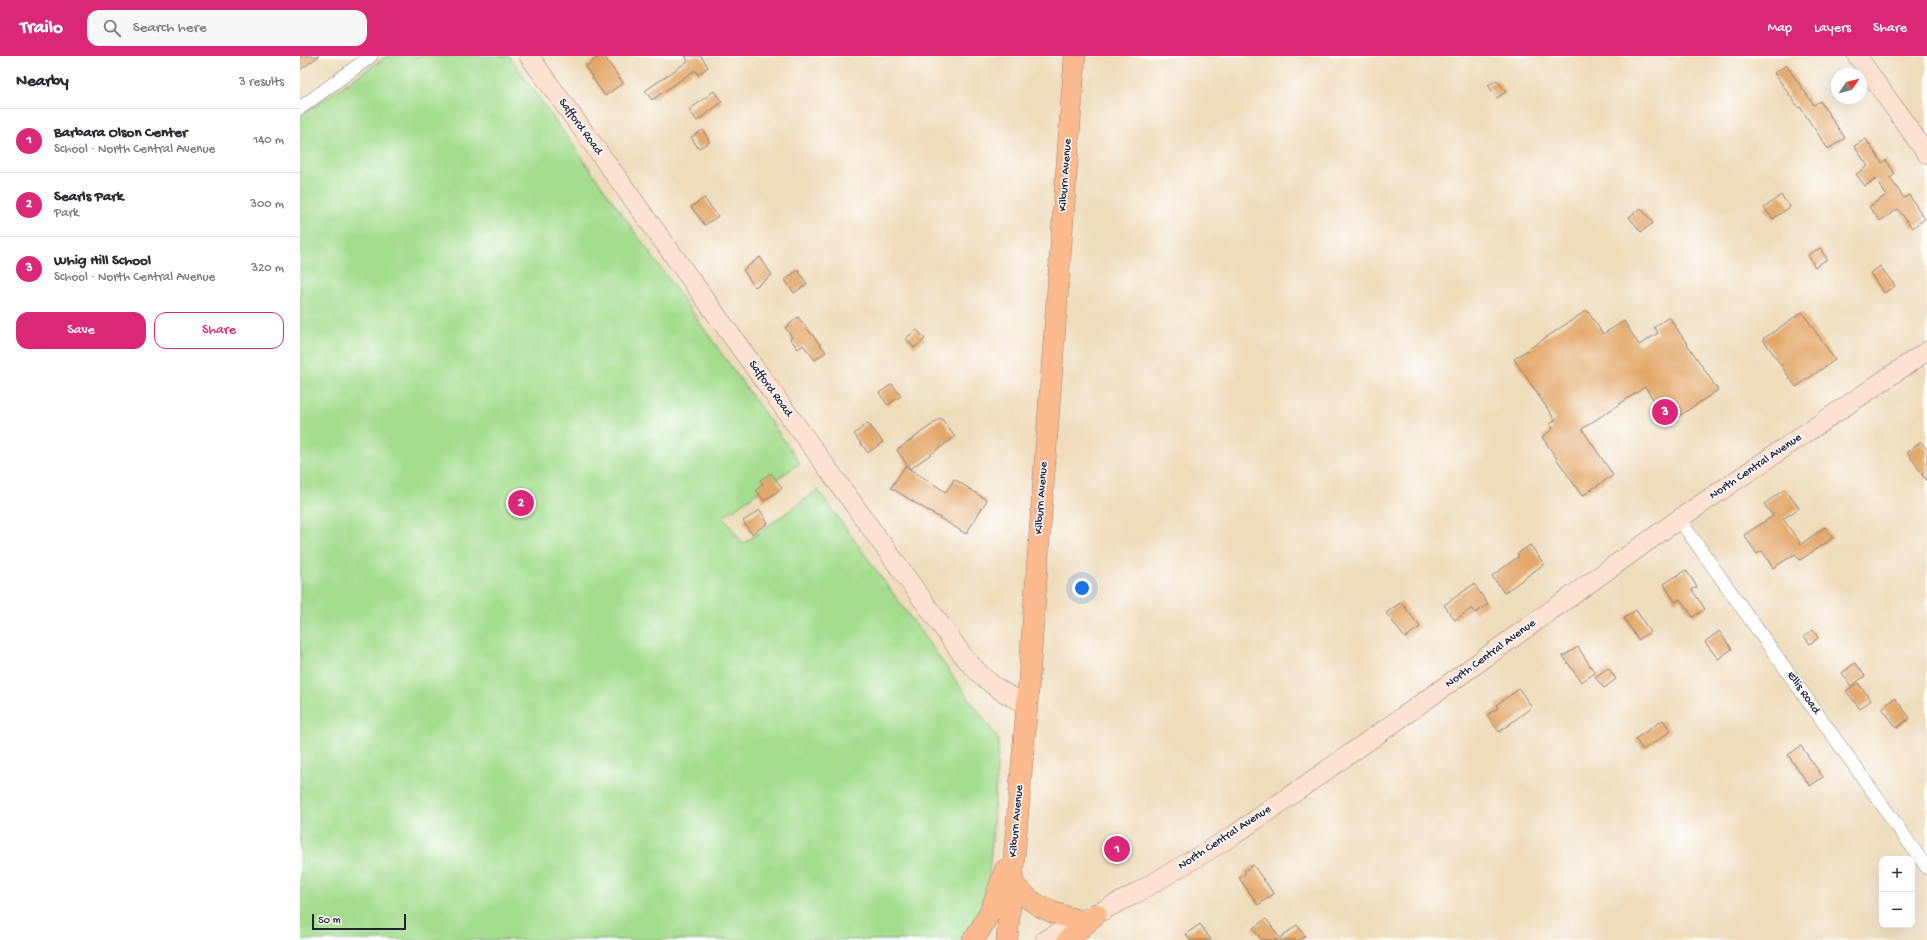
<!DOCTYPE html>
<meta charset="utf-8">
<style>
body{margin:0;font-family:"Gochi Hand",sans-serif;background:#f7f7f7;color:#2b2b33}
.controls{position:absolute;right:12px;bottom:12px;display:grid;overflow:hidden;border-radius:8px;box-shadow:0 4px 16px #0002}
.controls button{width:36px;height:36px;display:grid;place-items:center;padding:0;border:0;border-bottom:1px solid #e1e1e2;background:#fff;color:#2b2b33;font:20px sans-serif}
.compass{position:absolute;left:1531px;top:12px;width:36px;height:36px;border-radius:50%;background:#fff;box-shadow:0 4px 16px #0002;rotate:55deg}
.scale{position:absolute;left:12px;bottom:10px;width:94px;box-sizing:border-box;padding-left:4px;border:2px solid #22223b;border-top:0;font-size:11px;line-height:14px;white-space:nowrap;color:#22223b;-webkit-text-stroke:3px #fff;paint-order:stroke}
.you{position:absolute;left:782px;top:532px;width:14px;height:14px;margin:-10px;border:3px solid #fff;border-radius:50%;background:#1a73e8;box-shadow:0 0 0 6px #1a73e833}
.badge{display:grid;place-items:center;width:26px;height:26px;border-radius:50%;background:#db2777;color:#fff;font-size:13px;font-weight:700}
.pin{position:absolute;translate:-50% -50%;border:2px solid #fff;box-shadow:0 1px 4px #0006}
.list{margin:0;padding:0;list-style:none}
h2{display:flex;justify-content:space-between;align-items:center;height:52px;margin:0;padding:0 16px;font-size:17px}
h2 small{font-size:13px;font-weight:400;color:#7c7c81}
.list li{display:grid;grid-template-columns:26px 1fr auto;gap:12px;align-items:center;box-sizing:border-box;height:64px;padding:0 16px;border-top:1px solid #e1e1e2}
.list b{display:block;font-size:15px;white-space:nowrap}
.list p{margin:0;font-size:13px;white-space:nowrap;color:#7c7c81}
.list em{font-size:13px;font-style:normal;color:#7c7c81}
.actions{display:flex;gap:8px;padding:12px 16px}
.actions a{flex:1;padding:9px 0;border:1px solid #db2777;border-radius:12px;text-align:center;font-size:14px;color:#db2777}
.actions .main{background:#db2777;color:#fff}
.icon{flex:none;width:22px;height:22px;fill:none;stroke:currentColor;stroke-width:2;stroke-linecap:round;stroke-linejoin:round}
.map{position:relative;flex:none;width:1627px;height:884px;overflow:hidden}
header{display:flex;align-items:center;gap:24px;box-sizing:border-box;height:56px;padding:0 20px;background:#db2777;color:#fff}
header strong{font-size:19px}
nav{display:flex;gap:22px;margin-inline-start:auto;font-size:14px}
.search{width:280px;height:36px;background:#f7f7f7;display:flex;align-items:center;gap:10px;box-sizing:border-box;padding:0 14px;border-radius:12px;color:#7c7c81;font-size:15px}
main{display:flex}
aside{flex:1;background:#fff}
.map>svg:first-child{display:block}
</style>
<header>
<strong>Trailo</strong>
<div class="search"><svg class="icon" aria-label="search" viewBox="0 0 24 24"><circle cx="10" cy="10" r="6"/><path d="M15 15l6 6"/></svg>Search here</div>
<nav><a>Map</a><a>Layers</a><a>Share</a></nav>
</header>
<main>
<aside>
<h2>Nearby<small>3 results</small></h2>
<ul class="list">
<li><span class="badge">1</span><div><b>Barbara Olson Center</b><p>School · North Central Avenue</p></div><em>140 m</em></li>
<li><span class="badge">2</span><div><b>Searls Park</b><p>Park</p></div><em>300 m</em></li>
<li><span class="badge">3</span><div><b>Whig Hill School</b><p>School · North Central Avenue</p></div><em>320 m</em></li>
</ul>
<div class="actions"><a class="main">Save</a><a>Share</a></div>
</aside>
<div class="map">
<svg width="1627" height="884" viewBox="0 0 1627 884">
<rect width="100%" height="100%" fill="#fff"/>
<filter id="ink" filterUnits="userSpaceOnUse"><feTurbulence type="fractalNoise" baseFrequency=".025" numOctaves="2"/><feDisplacementMap in="SourceGraphic" scale="8" xChannelSelector="R" yChannelSelector="G"/><feConvolveMatrix kernelMatrix="1 2 1 2 8 2 1 2 1" color-interpolation-filters="sRGB"/></filter>
<filter id="wash" filterUnits="userSpaceOnUse"><feTurbulence type="fractalNoise" baseFrequency=".012" numOctaves="4" result="noise"/><feDisplacementMap in="SourceGraphic" scale="16" xChannelSelector="R" yChannelSelector="G"/><feGaussianBlur stdDeviation="0.9" result="paint"/><feColorMatrix in="noise" values="0 0 0 0 0 0 0 0 0 0 0 0 0 0 0 0 0 1.4 0 .05"/><feComposite in="paint" operator="in"/></filter>
<g filter="url(#wash)">
<rect width="100%" height="100%" fill="#efdcbb"/>
<path fill="#a5dd8f" stroke="#648065" d="M87 0H209L500 407 423 461 443 488 518 434 699 684 687 850 671 884H0V60Z"/>
<g id="blocks">
<path fill="#e3a769" d="M0 0H19L0 14Z
M300 0H304L323 27 305 40 285 11Z
M385 0H401L408 11 398 19 395 14 352 44 345 35 388 5Z
M1486 9 1514 49 1520 45 1545 82 1528 93 1500 51 1499 52 1474 17Z
M1197 24 1206 36 1197 42 1188 29Z
M414 35 422 46 397 65 389 54Z
M403 74 410 86 398 92 391 81Z
M1566 83 1582 107 1586 104 1595 118 1590 122 1604 142 1609 139 1625 163 1612 172 1598 153 1580 165 1569 151 1586 139 1576 123 1565 130 1556 118 1568 110 1554 90Z
M1481 139 1490 151 1473 163 1464 152Z
M404 142 418 160 405 169 391 151Z
M1341 152 1353 167 1341 176 1329 161Z
M1520 192 1527 203 1515 211 1508 199Z
M460 201 472 219 455 231 443 214Z
M1580 210 1595 230 1584 237 1570 217Z
M498 214 507 228 494 237 485 224Z
M1287 254 1303 278 1324 265 1339 289 1358 277 1354 271 1369 261 1418 334 1369 367 1345 331 1282 373 1313 419 1282 440 1242 381 1253 373 1250 368 1255 364 1214 303Z
M1502 256 1535 304 1496 331 1463 283Z
M498 261 526 296 515 304 503 289 498 293 490 283 492 281 485 272Z
M617 274 625 283 614 292 606 282Z
M592 328 601 340 588 349 579 337Z
M641 362 655 381 610 413 597 394Z
M568 367 583 386 568 397 554 378Z
M1621 386 1627 394V425L1607 396Z
M605 410 646 436 654 423 687 444 666 478 591 432Z
M471 417 482 432 464 445 456 434 463 428 460 424Z
M1485 433 1499 452 1483 463 1501 488 1525 471 1533 482 1500 504 1495 498 1473 512 1462 495 1457 498 1444 479 1473 460 1464 448Z
M460 454 468 467 452 478 443 465Z
M1230 489 1244 508 1204 537 1192 520 1219 500 1217 498Z
M1386 514 1397 531 1392 534 1405 553 1393 561 1380 543 1375 546 1364 528Z
M1174 528 1188 548 1175 557 1172 552 1155 564 1144 549Z
M1101 546 1120 571 1105 582 1086 557Z
M1336 554 1350 576 1338 584 1324 562Z
M1513 574 1518 582 1510 588 1504 580Z
M1419 575 1432 593 1418 603 1405 586Z
M1278 591 1295 617 1281 626 1263 600Z
M1555 607 1565 620 1551 630 1542 617Z
M1308 612 1316 623 1304 632 1295 621Z
M1558 627 1571 644 1560 653 1546 635Z
M1219 633 1232 651 1199 676 1187 659 1198 652 1196 649Z
M1595 642 1610 662 1597 672 1582 652Z
M1363 664 1371 675 1343 694 1335 683Z
M1501 690 1523 721 1510 730 1488 699Z
M953 809 974 838 958 849 939 822 946 817 944 815Z
M966 863 980 882 997 869 1005 880 1000 884H962L953 872Z
M900 868 911 884H890L886 878Z"/>
</g>
</g>
<g filter="url(#ink)">
<use href="#blocks" fill-opacity="0" stroke="#887f7b" stroke-width="1"/>
<g fill="none" stroke-linecap="round" stroke-linejoin="round">
<g stroke="#887f7b" stroke-width="14">
<path id="street" d="M0 52 71 0
M1379 463 1627 812"/>
</g>
<g stroke="#887f7b" stroke-width="20">
<path id="secondary" d="M229 0 664 601C686 626 697 634 727 649
M1557 0 1627 98
M745 884 835 838 934 779 1091 669 1379 463 1627 295"/>
</g>
<g stroke="#887f7b" stroke-width="22">
<path id="primary" d="M712 826C731 850 753 858 781 865
M673 884C690 861 696 841 705 814
M707 884 727 649 775 0
M768 884 796 858"/>
</g>
<use href="#street" stroke="#fff" stroke-width="13"/>
<use href="#secondary" stroke="#fee3d2" stroke-width="19"/>
<use href="#primary" stroke="#fcba8e" stroke-width="21"/>
</g>
</g>
<g text-anchor="middle" dominant-baseline="central" stroke-width="3" stroke-linejoin="round" paint-order="stroke">
<g font-size="12" fill="#22223b" stroke="#fff">
<text transform="translate(280 71) rotate(54)">Safford Road</text>
<text transform="translate(766 119) rotate(-86)">Kilburn Avenue</text>
<text transform="translate(470 333) rotate(54)">Safford Road</text>
<text transform="translate(1456 411) rotate(-34)">North Central Avenue</text>
<text transform="translate(742 442) rotate(-86)">Kilburn Avenue</text>
<text transform="translate(1191 598) rotate(-36)">North Central Avenue</text>
<text transform="translate(1503 637) rotate(55)">Ellis Road</text>
<text transform="translate(717 765) rotate(-85)">Kilburn Avenue</text>
<text transform="translate(925 782) rotate(-33)">North Central Avenue</text>
</g>
</g>
</svg>
<div class="controls">
<button>+</button>
<button>−</button>
</div>
<svg class="compass" viewBox="-18 -18 36 36"><path d="M0-13l5 13h-10z" fill="#e53935"/><path d="M0 13l5-13h-10z" fill="#7c7c81"/></svg>
<div class="scale">50 m</div>
<div class="you"></div>
<div class="pin badge" style="left:817px;top:793px">1</div>
<div class="pin badge" style="left:221px;top:447px">2</div>
<div class="pin badge" style="left:1365px;top:356px">3</div>
</div>
</main>
